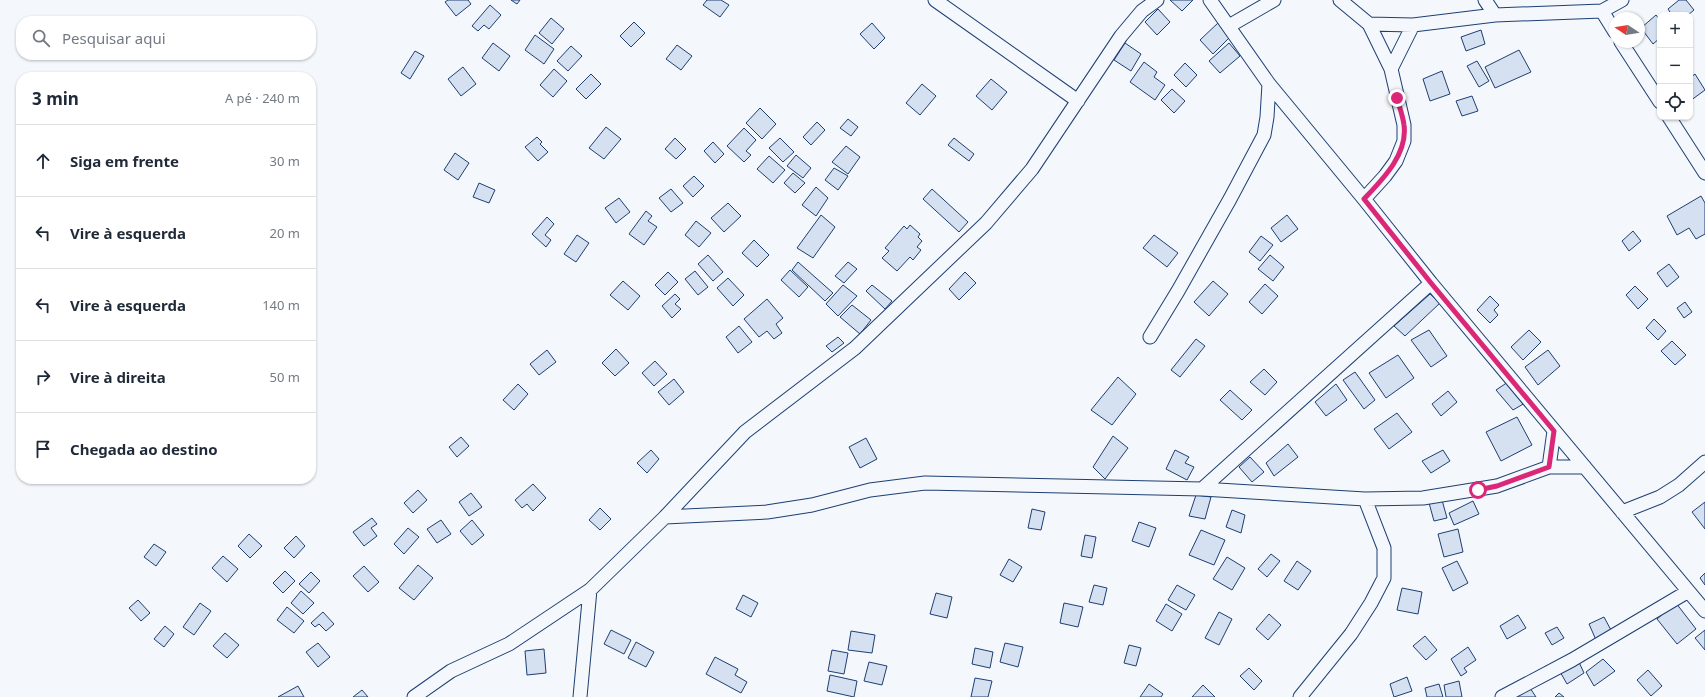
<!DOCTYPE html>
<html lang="pt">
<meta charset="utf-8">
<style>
body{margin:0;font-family:"Noto Sans",sans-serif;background:#f6f6f7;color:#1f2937}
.controls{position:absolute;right:12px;top:12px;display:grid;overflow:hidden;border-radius:8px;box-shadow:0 1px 3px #0004}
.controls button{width:36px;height:36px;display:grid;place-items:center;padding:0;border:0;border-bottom:1px solid #e0e1e3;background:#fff;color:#1f2937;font:20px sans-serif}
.compass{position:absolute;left:1609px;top:12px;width:36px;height:36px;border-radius:50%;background:#fff;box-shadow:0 1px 3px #0004;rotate:282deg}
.stop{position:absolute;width:12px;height:12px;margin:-9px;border:3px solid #db2777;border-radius:50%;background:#fff}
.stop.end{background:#db2777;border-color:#fff;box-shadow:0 1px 4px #0008}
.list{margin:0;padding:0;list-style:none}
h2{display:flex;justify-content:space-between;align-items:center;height:52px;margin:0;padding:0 16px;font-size:17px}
h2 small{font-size:13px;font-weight:400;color:#747a83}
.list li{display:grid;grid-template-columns:26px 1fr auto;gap:12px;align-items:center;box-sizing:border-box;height:72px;padding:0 16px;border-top:1px solid #e0e1e3}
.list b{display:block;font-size:15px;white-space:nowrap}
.list em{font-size:13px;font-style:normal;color:#747a83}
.icon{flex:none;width:22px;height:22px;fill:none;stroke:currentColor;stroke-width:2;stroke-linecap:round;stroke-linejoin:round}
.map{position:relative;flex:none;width:1705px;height:697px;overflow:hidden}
.search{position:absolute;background:#fff;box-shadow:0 1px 3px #0004;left:16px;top:16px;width:300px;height:44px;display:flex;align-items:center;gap:10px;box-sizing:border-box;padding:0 14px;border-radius:16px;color:#747a83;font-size:15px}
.panel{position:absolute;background:#fff;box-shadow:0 1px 3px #0004;left:16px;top:72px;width:300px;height:412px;border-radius:16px}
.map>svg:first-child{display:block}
</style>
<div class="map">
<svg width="1705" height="697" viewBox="0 0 1705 697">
<rect width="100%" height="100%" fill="#f4f7fb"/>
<path fill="#d5e0f0" stroke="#1d3f73" d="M448 0H468L471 4 456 16 445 2Z
M511 0H520L517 4Z
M707 0H721L729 5 720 17 703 5Z
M1170 0H1193L1182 11Z
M1679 0H1686L1694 10 1688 15H1672L1668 9Z
M490 5 501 15 489 29 484 25 478 31 472 26Z
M1158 9 1170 22 1157 35 1145 22Z
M1656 15 1660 20V38L1653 44 1641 28Z
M551 18 564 29 552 44 539 33Z
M634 22 645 33 631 47 620 36Z
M1219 22 1232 35 1213 54 1200 40Z
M872 23 885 38 874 49 860 34Z
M1481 30 1485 44 1466 51 1461 37Z
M535 35 554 49 544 64 525 50Z
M493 43 510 56 499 71 482 58Z
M1125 43 1141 54 1131 71 1114 60Z
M1229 43 1240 56 1220 73 1209 61Z
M677 45 692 56 681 70 666 59Z
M571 46 582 56 568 71 557 61Z
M1519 50 1531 72 1495 88 1485 67Z
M415 51 424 56 410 79 401 73Z
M1477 61 1489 81 1479 87 1467 66Z
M1144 62 1157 72 1154 77 1165 85 1155 100 1130 82Z
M1185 63 1197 75 1186 87 1174 75Z
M463 67 476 84 461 96 448 79Z
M554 69 567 81 553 97 540 85Z
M1442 71 1450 94 1430 101 1423 79Z
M591 74 601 84 586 99 576 89Z
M1695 74 1705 90 1690 101V78Z
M991 79 1007 92 992 110 976 96Z
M922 84 936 96 920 115 906 103Z
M1172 89 1185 101 1174 113 1161 100Z
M1472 96 1478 111 1462 116 1456 101Z
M760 108 776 124 762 139 746 123Z
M848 119 858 127 851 136 840 128Z
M817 122 825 130 811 145 803 137Z
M606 127 621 139 604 159 589 148Z
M744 128 756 140 746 151 751 155 744 162 727 146Z
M537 137 542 142 540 144 548 152 538 161 525 147Z
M675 138 686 149 676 159 665 149Z
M780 138 794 152 783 162 769 148Z
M954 138 974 154 969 161 948 145Z
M713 142 724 154 715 163 704 151Z
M846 146 860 157 848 174 832 162Z
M455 153 469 163 458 180 444 170Z
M796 155 811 168 803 178 787 166Z
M769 156 785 170 773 183 757 169Z
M834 168 848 176 838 190 825 180Z
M793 173 805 183 795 193 784 183Z
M694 176 704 186 693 197 683 186Z
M479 183 495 190 489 203 473 197Z
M816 187 828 198 816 216 802 205Z
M671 189 683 203 671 212 659 198Z
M932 189 968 222 959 232 923 199Z
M1701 196 1705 203V234L1696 239 1689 228 1677 235 1667 216Z
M619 198 630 212 616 223 605 208Z
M728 203 741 216 724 232 711 218Z
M646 211 652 216 648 221 657 227 644 245 629 234Z
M821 215 835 227 813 258 797 248Z
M1287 215 1298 229 1281 242 1271 228Z
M547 217 554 224 545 235 551 240 546 247 532 234Z
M696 221 711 233 699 247 685 235Z
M910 225 920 234 918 237 922 241 917 247 921 250 913 260 910 257 897 271 882 258 889 251 885 248 904 226 907 229Z
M1633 231 1641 241 1629 251 1622 241Z
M577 235 589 243 576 262 564 254Z
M1154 235 1178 253 1167 267 1143 248Z
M1261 236 1273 245 1260 261 1249 252Z
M754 240 769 255 757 267 742 253Z
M708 255 723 272 713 281 698 264Z
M1270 255 1284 267 1273 281 1258 269Z
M798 262 833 293 825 301 792 270Z
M848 262 857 269 844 283 835 276Z
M1669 264 1679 277 1667 287 1657 273Z
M790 270 808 287 799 297 781 280Z
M695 271 708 287 698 295 685 279Z
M668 272 678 282 665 295 655 285Z
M965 272 976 283 959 300 949 289Z
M728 278 744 295 733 306 717 288Z
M623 281 640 296 628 310 610 295Z
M1213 281 1228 294 1209 316 1194 302Z
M1265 284 1278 296 1262 314 1249 302Z
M843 285 857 296 838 316 826 304Z
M872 285 892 301 885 309 866 291Z
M1635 286 1648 299 1638 309 1626 295Z
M675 294 680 299 675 304 681 309 672 318 662 306Z
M1430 294 1440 303 1405 336 1394 326Z
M1490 296 1499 305 1494 310 1498 315 1490 323 1477 310Z
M767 299 783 318 776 324 782 333 774 339 767 331 759 337 744 319Z
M1685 302 1692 312 1684 318 1677 308Z
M852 305 871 320 860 334 840 317Z
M1654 319 1666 331 1658 340 1646 328Z
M739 326 752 342 738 353 726 337Z
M1429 330 1447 356 1431 367 1411 340Z
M1529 330 1541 342 1523 360 1511 347Z
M838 337 844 343 832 352 826 346Z
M1196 339 1205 346 1180 377 1171 370Z
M1672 341 1686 355 1675 365 1661 351Z
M616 349 629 363 615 376 602 363Z
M547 350 556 362 539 375 530 364Z
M1548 350 1560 366 1538 385 1525 367Z
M1398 355 1414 378 1386 398 1369 373Z
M655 361 667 374 654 386 642 373Z
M1264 369 1277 382 1265 395 1250 382Z
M1355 372 1375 400 1364 409 1343 380Z
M1118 377 1136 394 1112 425 1091 410Z
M674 379 684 392 669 405 658 392Z
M1508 382 1525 403 1513 410 1496 390Z
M518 384 528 394 514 410 503 400Z
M1336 384 1347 400 1326 416 1315 402Z
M1230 390 1252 410 1242 420 1220 400Z
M1448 391 1457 402 1441 416 1432 404Z
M1397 413 1412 432 1389 449 1374 429Z
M1517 417 1532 445 1501 461 1486 432Z
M1113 436 1128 448 1105 479 1093 467Z
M461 437 469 446 457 457 449 447Z
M866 438 877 459 860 468 849 447Z
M1288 444 1298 457 1274 476 1266 463Z
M651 450 659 459 647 473 637 463Z
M1175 450 1189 457 1185 463 1194 467 1187 480 1166 469Z
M1443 450 1450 461 1431 473 1422 461Z
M1250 457 1264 472 1252 482 1239 467Z
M533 484 546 498 533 511 527 504 522 508 515 500Z
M418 490 427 500 413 513 404 503Z
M471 493 482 507 469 516 459 502Z
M1196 495 1211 497 1205 519 1189 516Z
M1442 500 1447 518 1434 521 1429 503Z
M1473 501 1479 514 1454 525 1449 513Z
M1705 502V529L1692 512Z
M600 508 611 519 600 530 589 520Z
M1032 509 1045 512 1041 530 1028 528Z
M1232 510 1245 515 1241 533 1226 527Z
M372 518 377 524 371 528 377 536 364 546 353 532Z
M441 520 451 534 437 543 427 529Z
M472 520 484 535 472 545 460 531Z
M1139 522 1156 528 1149 547 1132 541Z
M408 528 419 537 404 554 394 544Z
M1458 529 1463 552 1444 557 1438 534Z
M1201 530 1225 540 1214 565 1189 555Z
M249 534 262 546 250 558 238 546Z
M1085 535 1096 537 1092 558 1081 556Z
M296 536 305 546 294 558 284 548Z
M154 544 166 552 156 566 144 557Z
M1271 554 1280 561 1267 577 1258 569Z
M223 556 238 569 227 582 212 568Z
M1227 557 1245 568 1232 590 1213 579Z
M1009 559 1022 567 1013 582 1000 575Z
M1297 561 1311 571 1298 590 1284 581Z
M1457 561 1468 583 1453 591 1442 568Z
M418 565 433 578 414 600 399 588Z
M364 566 379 582 368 592 353 576Z
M285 571 295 581 283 593 273 583Z
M311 572 320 581 309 593 299 584Z
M1705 573V585L1700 578Z
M1094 585 1107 588 1103 605 1089 602Z
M1177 585 1195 595 1186 610 1168 600Z
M1402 588 1422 592 1418 614 1397 610Z
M301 591 314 603 303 614 291 603Z
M936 593 952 597 947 618 930 614Z
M743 595 758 603 751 617 736 609Z
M138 600 150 613 141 621 129 608Z
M200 603 211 611 194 635 183 627Z
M1064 603 1083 607 1078 627 1060 623Z
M1676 603 1696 629 1677 644 1657 619Z
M1166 604 1182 614 1172 631 1156 621Z
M287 607 304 621 294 633 277 620Z
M323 612 334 624 326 631 319 624 315 627 311 623Z
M1219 612 1232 619 1219 645 1205 638Z
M1269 614 1281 625 1268 640 1256 629Z
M1518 615 1526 628 1507 639 1500 626Z
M1604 617 1612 632 1596 640 1589 624Z
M165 626 174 634 164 647 154 639Z
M1557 627 1564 638 1552 645 1545 633Z
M611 630 631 640 624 654 604 644Z
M1705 630V650L1695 638Z
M851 631 875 635 872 653 848 650Z
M225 633 239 645 227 658 213 646Z
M1425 636 1437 650 1426 660 1413 646Z
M636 642 654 652 646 667 628 658Z
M318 643 330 657 318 667 306 652Z
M1005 643 1023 647 1018 667 1000 662Z
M1129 645 1141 648 1136 666 1124 663Z
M1468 647 1476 660 1464 668 1467 672 1461 676 1451 659Z
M975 648 993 652 990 668 972 664Z
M544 649 546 673 527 675 525 651Z
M832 650 848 653 844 674 828 671Z
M715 657 738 669 735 675 747 682 741 693 706 674Z
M1603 659 1615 671 1594 686 1586 672Z
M1578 660 1584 673 1567 684 1559 670Z
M869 662 887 666 882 685 864 681Z
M1249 668 1262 681 1254 690 1240 676Z
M1648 670 1662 686 1651 696 1637 680Z
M830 675 857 681 854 697 827 691Z
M1407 677 1412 691 1394 697 1390 684Z
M975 678 992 681 988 697H971Z
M1459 681 1462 697H1446L1444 685Z
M1149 684 1163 694 1161 697H1140Z
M1439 684 1443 697H1427L1425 688Z
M1203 685 1215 697H1192Z
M298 686 304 697H278Z
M1530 688 1536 697H1516V696Z
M362 690 368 697H353Z
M1559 693 1564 697H1555Z"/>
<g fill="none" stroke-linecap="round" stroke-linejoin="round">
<g stroke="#1d3f73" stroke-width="15">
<path id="minor" d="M935 0 1078 101
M1210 0 1269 84 1364 199 1431 283 1705 611
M1340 0 1369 24 1413 25 1495 15 1602 11 1622 0
M1485 0 1495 15
M1602 11 1615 32
M1229 26 1274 0
M1621 42 1660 102
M1391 69 1413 25
M1669 117 1705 173
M1364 199 1385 176 1396 161 1404 141V125L1391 69 1369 24
M1150 337 1178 291 1230 199 1264 135 1267 117 1269 84
M1549 467 1554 431
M1202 489 1431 283
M1622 512 1660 497 1679 485 1705 462
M665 517 767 512 812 505 870 490 925 483 1202 489 1365 499 1423 498 1497 486 1549 467H1585
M414 697 451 671 509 644 590 590 665 517 745 432 855 348 986 223 1032 169 1121 36 1142 11 1157 0
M580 697 590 590
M1300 697 1351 634 1371 603 1384 578V548L1365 499
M1502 697 1572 660 1687 592"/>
</g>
<use href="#minor" stroke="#f4f7fb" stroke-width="13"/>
</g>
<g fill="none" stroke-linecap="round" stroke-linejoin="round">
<path stroke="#db2777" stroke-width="5" d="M1397 98C1399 106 1403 116 1404 125 1408 154 1383 179 1364 199L1431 283 1554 431 1549 467 1497 486 1478 490"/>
</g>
</svg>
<div class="controls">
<button>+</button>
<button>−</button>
<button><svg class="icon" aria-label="locate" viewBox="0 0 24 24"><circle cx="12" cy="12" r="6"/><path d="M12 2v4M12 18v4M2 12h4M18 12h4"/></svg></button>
</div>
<svg class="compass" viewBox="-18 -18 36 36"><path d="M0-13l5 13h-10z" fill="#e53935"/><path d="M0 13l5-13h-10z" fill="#747a83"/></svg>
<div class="stop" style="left:1478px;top:490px"></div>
<div class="stop end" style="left:1397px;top:98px"></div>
<div class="search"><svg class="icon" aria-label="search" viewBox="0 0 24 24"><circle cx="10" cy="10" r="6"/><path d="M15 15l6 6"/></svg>Pesquisar aqui</div>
<section class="panel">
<h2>3 min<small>A pé · 240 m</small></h2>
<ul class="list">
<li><svg class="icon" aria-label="ahead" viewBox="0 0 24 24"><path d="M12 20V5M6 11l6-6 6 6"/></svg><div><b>Siga em frente</b></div><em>30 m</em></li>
<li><svg class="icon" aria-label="left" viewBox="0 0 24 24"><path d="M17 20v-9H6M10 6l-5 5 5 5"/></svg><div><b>Vire à esquerda</b></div><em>20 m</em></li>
<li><svg class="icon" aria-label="left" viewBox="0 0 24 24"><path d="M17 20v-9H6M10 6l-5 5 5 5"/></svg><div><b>Vire à esquerda</b></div><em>140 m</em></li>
<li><svg class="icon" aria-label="right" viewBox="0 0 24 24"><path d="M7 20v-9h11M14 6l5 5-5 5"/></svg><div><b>Vire à direita</b></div><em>50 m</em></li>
<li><svg class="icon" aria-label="arrive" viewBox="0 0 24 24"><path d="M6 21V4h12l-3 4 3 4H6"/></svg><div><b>Chegada ao destino</b></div></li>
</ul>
</section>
</div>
